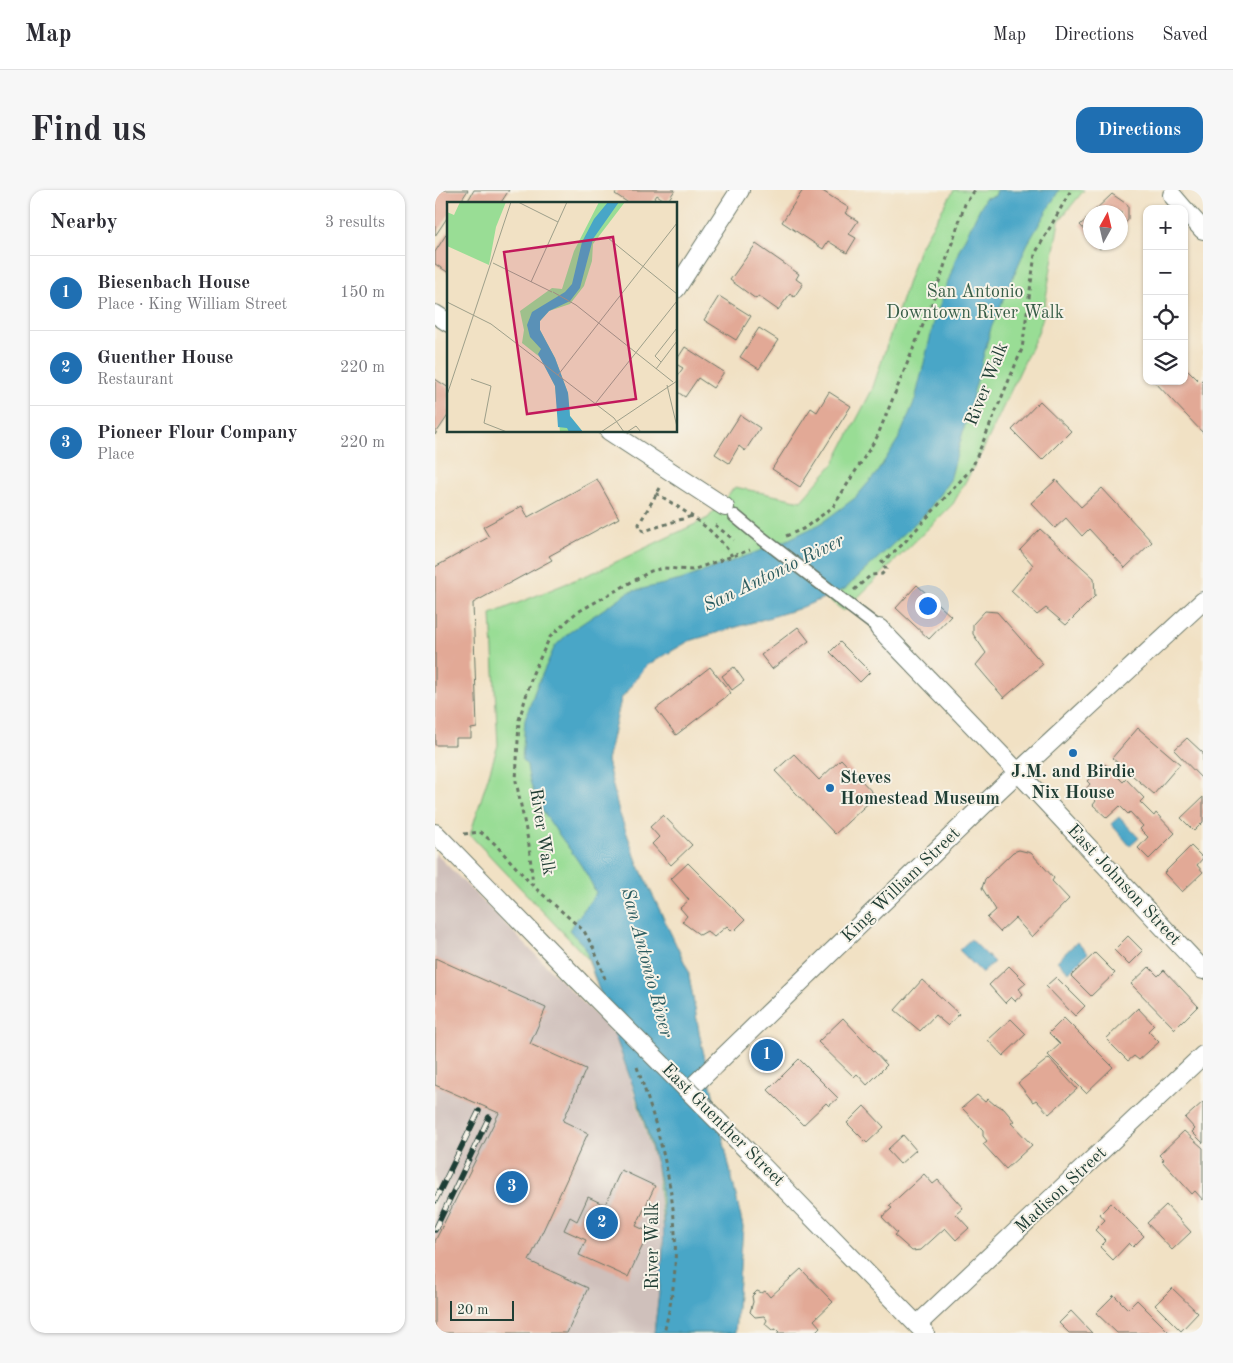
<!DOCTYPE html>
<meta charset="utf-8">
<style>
body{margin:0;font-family:"Old Standard TT",serif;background:#f7f7f7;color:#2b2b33}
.controls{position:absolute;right:15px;top:15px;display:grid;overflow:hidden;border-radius:10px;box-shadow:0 1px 4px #0004}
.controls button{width:45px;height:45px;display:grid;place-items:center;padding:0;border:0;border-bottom:1px solid #e1e1e2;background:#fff;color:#2b2b33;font:25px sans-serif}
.compass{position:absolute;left:648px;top:15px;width:45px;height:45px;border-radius:50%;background:#fff;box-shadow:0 1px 4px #0004;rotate:8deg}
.scale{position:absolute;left:15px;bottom:12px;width:64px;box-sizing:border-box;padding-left:5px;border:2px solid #1f3d34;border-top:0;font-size:14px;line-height:18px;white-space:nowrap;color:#1f3d34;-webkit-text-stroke:4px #f7f3e8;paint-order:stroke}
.you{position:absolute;left:492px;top:415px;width:18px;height:18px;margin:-12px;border:4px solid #fff;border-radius:50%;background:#1a73e8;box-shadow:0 0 0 8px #1a73e833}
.badge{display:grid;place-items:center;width:32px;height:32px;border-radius:50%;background:#1f6fb2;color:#fff;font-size:16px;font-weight:700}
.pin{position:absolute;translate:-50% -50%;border:2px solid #fff;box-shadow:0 1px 5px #0006}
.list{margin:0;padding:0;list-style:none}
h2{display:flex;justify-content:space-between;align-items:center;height:65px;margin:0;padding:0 20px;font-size:21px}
h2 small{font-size:16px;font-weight:400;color:#7c7c81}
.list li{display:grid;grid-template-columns:32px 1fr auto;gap:15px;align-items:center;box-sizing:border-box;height:75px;padding:0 20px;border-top:1px solid #e1e1e2}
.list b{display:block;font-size:19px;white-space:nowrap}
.list p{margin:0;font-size:16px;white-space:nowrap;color:#7c7c81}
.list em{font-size:16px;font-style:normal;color:#7c7c81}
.icon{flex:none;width:28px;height:28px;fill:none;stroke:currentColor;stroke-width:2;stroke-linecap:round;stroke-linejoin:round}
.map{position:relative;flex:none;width:768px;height:1143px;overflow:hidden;border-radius:15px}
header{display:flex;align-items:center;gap:30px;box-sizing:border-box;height:70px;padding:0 25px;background:#fff;border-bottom:1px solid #e1e1e2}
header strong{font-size:24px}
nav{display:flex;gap:28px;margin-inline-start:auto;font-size:18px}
.intro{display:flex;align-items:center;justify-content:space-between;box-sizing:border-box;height:120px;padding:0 30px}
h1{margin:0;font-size:35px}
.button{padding:12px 22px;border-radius:15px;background:#1f6fb2;color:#fff;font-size:18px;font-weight:700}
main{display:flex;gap:30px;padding:0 30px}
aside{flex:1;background:#fff;border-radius:15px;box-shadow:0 1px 4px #0004}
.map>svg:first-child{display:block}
</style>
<header>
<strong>Map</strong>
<nav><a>Map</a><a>Directions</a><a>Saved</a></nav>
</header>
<div class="intro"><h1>Find us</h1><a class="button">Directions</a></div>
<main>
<aside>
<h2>Nearby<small>3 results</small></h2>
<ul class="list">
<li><span class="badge">1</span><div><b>Biesenbach House</b><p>Place · King William Street</p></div><em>150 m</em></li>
<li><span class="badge">2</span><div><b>Guenther House</b><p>Restaurant</p></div><em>220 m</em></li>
<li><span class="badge">3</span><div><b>Pioneer Flour Company</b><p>Place</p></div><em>220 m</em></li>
</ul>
</aside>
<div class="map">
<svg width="768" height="1143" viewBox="0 0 768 1143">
<rect width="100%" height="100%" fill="#f7f3e8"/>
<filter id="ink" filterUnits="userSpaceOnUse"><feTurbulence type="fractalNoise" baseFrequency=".02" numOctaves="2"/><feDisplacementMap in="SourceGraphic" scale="10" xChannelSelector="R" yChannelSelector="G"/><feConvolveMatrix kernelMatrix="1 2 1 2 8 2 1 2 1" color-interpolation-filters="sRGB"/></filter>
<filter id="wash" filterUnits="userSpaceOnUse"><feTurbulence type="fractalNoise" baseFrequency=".0096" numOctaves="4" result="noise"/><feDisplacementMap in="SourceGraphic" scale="20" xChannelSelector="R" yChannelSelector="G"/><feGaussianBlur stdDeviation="1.12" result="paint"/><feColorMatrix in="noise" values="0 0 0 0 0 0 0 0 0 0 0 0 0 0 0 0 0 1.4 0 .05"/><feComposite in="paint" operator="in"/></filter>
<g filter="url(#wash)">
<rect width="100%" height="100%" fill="#f1e1c4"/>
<path fill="#cfc0bb" d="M0 663 181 846 222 978 229 1042 227 1081 219 1143H0Z"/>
<path fill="#99dd95" stroke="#5c8d64" d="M519 0H649L624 31 607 131 602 145 547 262 518 314 409 421 390 407 363 419 254 451 211 476 186 509 172 571 184 622 203 674 253 780 265 847 308 1037 300 1143H219L227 1081 229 1042 222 978 199 899 153 769 35 645 63 555 56 424 162 381 273 328 300 297 366 311 399 273 437 200 484 58Z"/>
<path fill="#48a6c7" stroke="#34727e" d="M562 0H624L592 55 556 138 515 290 491 323 410 399 363 419 254 451 211 476 186 509 172 571 184 622 203 674 253 780 265 847 308 1037 300 1143H219C226 1088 235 1031 222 977 204 902 172 830 150 757L134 740 161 703C142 657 97 626 92 575L87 570 90 529 101 498 120 456 136 441 194 402 246 390 346 353 385 334 420 308 441 284 464 248 480 210 499 132 524 60 550 8 560 6Z
M684 627 704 648 695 656 676 634Z
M536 749 559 772 547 783 524 760Z
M642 752 653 763 634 782 622 771Z"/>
<g id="blocks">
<path fill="#e2a996" d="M0 0H33L24 14H14V25L0 46Z
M39 0H74L65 14H31Z
M183 0H240L232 12 222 5 216 14H195L180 4Z
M368 0H386L414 18 410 23 423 31 414 44 421 48 412 63 393 51 388 59 347 32Z
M677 4 693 15V30L686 38V22H658Z
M656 25V47L645 35Z
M14 40V83L0 74V62Z
M660 52H672L665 59Z
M321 54 364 84 361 89 368 94 359 107 355 104 343 120 323 106 321 109 295 90Z
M284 106 316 126 301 150 269 130Z
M324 138 343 150 324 179 305 167Z
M250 157 289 182 278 198 263 188 250 207 241 201V188L248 178 241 174V171Z
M749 176 765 192 768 189V243L719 191H749Z
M0 189 14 198V224L0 245Z
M394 202 416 216 365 297 337 279 376 218 382 222Z
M605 211 636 241 607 270 577 240Z
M305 225 325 238 310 261 304 256 294 273 280 264Z
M162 289 184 328 114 366 117 370 38 413 42 538 36 539V548H21V555H0V377L54 347 48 337 87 316 93 327Z
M621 290 646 317 667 298 717 352 690 378 654 339 647 346 631 328 620 338 596 313Z
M605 339 659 388 660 406 631 435 611 418 602 425 576 401 598 375 585 360Z
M482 395 516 426 494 449 461 418Z
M550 421 562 422 608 474 569 508 541 475 551 463 538 444V434Z
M363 437 374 451 337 479 326 465Z
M405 452 435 482 425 492 395 462Z
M275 477 296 503 241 545 221 519Z
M299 477 309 491 297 500 287 486Z
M703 538 745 574 719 604 677 568Z
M752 548 768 563V590L739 560Z
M359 564 384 590 406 569 441 606 400 644 340 581Z
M670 574 688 592 691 589 709 608 705 612 719 626 721 623 740 643 714 669 703 658 713 647 705 639 708 636 695 622 693 624 685 616 672 628 658 615 661 611 650 600 655 594 652 591Z
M768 607V632L759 641 746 628Z
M228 625 257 655 236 675 217 654 224 647 215 637Z
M756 656 768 668 762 675 768 682 747 702 729 683Z
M584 660 596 663 619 688 617 691 634 709 597 747 580 728 565 742 552 728 561 720 547 698 550 689 578 662Z
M253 673 310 730 298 742 292 736 279 747 272 741 265 745 247 732 252 726 245 718 254 710 236 689Z
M693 746 708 761 694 775 679 760Z
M660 763 680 783 656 806 636 786Z
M0 768 111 818 95 854 151 879 128 931 153 943 94 1071 153 1098 132 1143H0V1051L64 923 0 895Z
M574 776 591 793 584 799 588 804 580 811 576 807 570 813 554 795Z
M714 777 723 786 729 780 763 816 740 839 696 794Z
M621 787 650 816 640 826 611 796Z
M487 790 524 824 513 836 500 825 485 841 460 820Z
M703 818 719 835 713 841 724 852 704 870 699 866 693 871 671 849Z
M408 828 452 875 432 895 422 884 419 887 383 852Z
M629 828 678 877 651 903 613 865 625 854 614 843Z
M576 829 591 844 568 866 553 850Z
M614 868 642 899 614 924 601 910 598 912 583 893Z
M364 869 403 908 394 916 391 913 368 935 333 900Z
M542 905 550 912 553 909 560 915 561 914 569 919 579 931 576 933 597 955 571 979 548 954 552 951 548 946V940L527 918Z
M768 912V953L757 942 760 939 750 928Z
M429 916 449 937 432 953 412 933Z
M749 941 768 958V1010L760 1001 757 1004 727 971 729 970 724 965Z
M468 945 481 960 465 974 452 960Z
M186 980 220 996 201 1036 214 1042 193 1087 144 1065 151 1050 129 1040 135 1027 142 1031 153 1007 170 1015Z
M489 984 498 994 503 990 528 1018 521 1024 534 1038 521 1050 510 1038 486 1060 477 1061 459 1045 462 1043 447 1027 457 1018 454 1016Z
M676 1013 709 1046 698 1057 694 1053 678 1070 665 1057 671 1051 660 1040 670 1030 665 1024Z
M731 1015 756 1042 737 1060 712 1033Z
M366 1079 398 1112 379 1130 385 1137 379 1143H342L344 1142 341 1139 337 1140 330 1134 332 1130 329 1126 320 1127 315 1122 318 1112 317 1106 322 1101 327 1103 330 1101 335 1107Z
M737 1098 763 1123 746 1141 720 1115Z
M679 1105 693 1119 702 1110 735 1143H682L661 1123Z
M636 1121 657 1143H634L624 1133Z"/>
</g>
</g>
<g filter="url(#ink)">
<use href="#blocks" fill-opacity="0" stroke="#687666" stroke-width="1"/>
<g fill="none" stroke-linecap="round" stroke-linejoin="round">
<g stroke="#687666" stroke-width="15">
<path id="pedestrian" d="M300 326 324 346
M415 416 444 438"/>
</g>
<g stroke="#687666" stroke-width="20">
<path id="minor" d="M737 5 749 19
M749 19 768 40
M241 99 305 0
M0 124 14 133
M174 241 290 317
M444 438 598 598 768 780
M0 643 143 790
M253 901 565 599 768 411
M302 950 490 1143
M482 1135 768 865"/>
</g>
<path stroke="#687666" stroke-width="3" stroke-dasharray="4 4" stroke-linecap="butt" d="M225 298 204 334 205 339 209 341 257 326
M221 303C248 320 280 339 297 366
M280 335 299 350
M351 346 368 339 398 317 442 247 497 113 530 14 540 0
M419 400 436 385 447 384 451 379 446 373 468 354 537 278 587 159 600 64 636 0
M29 644 45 642 59 653 97 695
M170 789 159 759 149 741 98 696 94 655 81 591 84 530 98 483 115 447 141 423 216 381 229 378 257 380 315 360
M202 877C226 945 246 1017 239 1090 237 1108 233 1126 229 1143"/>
<use href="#pedestrian" stroke="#fff" stroke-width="12"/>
<use href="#minor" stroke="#fff" stroke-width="18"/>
<g stroke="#1f3d34" stroke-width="5.5">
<path id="rail" d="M0 1011 44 921
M0 1040 54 927"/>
</g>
<use href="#rail" stroke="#f7f3e8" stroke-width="4" stroke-dasharray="11" stroke-linecap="butt"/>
<g stroke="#687666" stroke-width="15" stroke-linecap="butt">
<path id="pedestrian-bridge" d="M324 346 415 416"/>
</g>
<g stroke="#687666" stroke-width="20" stroke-linecap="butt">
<path id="minor-bridge" d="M143 790 302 950"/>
</g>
<use href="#pedestrian-bridge" stroke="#fff" stroke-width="12"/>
<use href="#minor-bridge" stroke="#fff" stroke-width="18"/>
</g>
</g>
<g fill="#1f6fb2" stroke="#f7f3e8" stroke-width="2">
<circle cx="638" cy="563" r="5"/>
<circle cx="395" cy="598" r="5"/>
</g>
<g text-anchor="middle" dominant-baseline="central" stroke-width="4" stroke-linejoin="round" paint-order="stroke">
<g font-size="18" fill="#375d47" stroke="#f7f3e8">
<text x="540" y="102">San Antonio<tspan x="540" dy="21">Downtown River Walk</tspan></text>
</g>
<g font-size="18" fill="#1f3d34" stroke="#f7f3e8">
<text transform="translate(552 194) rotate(-68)">River Walk</text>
<text transform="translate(107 642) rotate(81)">River Walk</text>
<text transform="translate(466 695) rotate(-44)">King William Street</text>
<text transform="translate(689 695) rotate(47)">East Johnson Street</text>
<text transform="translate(288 935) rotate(45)">East Guenther Street</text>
<text transform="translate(626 1000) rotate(-43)">Madison Street</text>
<text transform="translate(218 1056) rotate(-90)">River Walk</text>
</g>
<g font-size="18" font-weight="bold" fill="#1f3d34" stroke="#f7f3e8">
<text x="638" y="582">J.M. and Birdie<tspan x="638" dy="21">Nix House</tspan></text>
<text x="405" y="588" text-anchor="start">Steves<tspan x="405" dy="21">Homestead Museum</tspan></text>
</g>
<g font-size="19" font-style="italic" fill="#2b5c60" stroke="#f7f3e8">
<text transform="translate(339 384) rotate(-26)">San Antonio River</text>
<text transform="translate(211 773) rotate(75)">San Antonio River</text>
</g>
</g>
<g transform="translate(12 12)">
<rect width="230" height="230" fill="#f1e1c4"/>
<path d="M13 0H59L49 25 42 63 0 44V10L7 13ZM152 0H178L146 42 145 59 137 84 123 102 102 109 93 119V128L108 156 121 191 123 214 136 230H113L108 184 94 156 75 141 77 128 73 109 105 86 115 87 127 49Z" fill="#99dd95"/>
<path d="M161 0H172L146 37 133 86 123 99 102 109 93 119V128L108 156 121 191 123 214 136 230H122L120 226 111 225 108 184 91 152 94 147 83 135 80 123 85 110 118 90 125 82 135 40 147 17Z" fill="#48a6c7"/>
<path fill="none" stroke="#9d9f8a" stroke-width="1" d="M71 0 111 20M161 36 230 92M46 61 105 90M84 80 120 0M106 90 129 103 226 180M0 100 44 122 167 216 177 230M214 160 208 154 230 126M209 167 230 139M111 173 230 21M24 177 44 184 37 221 60 230M220 183 230 225M0 193 64 0M148 202 230 99M154 230 230 179M180 230 189 224 194 230"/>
<path fill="#c2185b" fill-opacity="0.15" stroke="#c2185b" stroke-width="2.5" d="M166 35 189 197 80 212 57 50Z"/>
<rect width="230" height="230" fill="none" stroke="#1f3d34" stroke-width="2.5"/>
</g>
</svg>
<div class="controls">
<button>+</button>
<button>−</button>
<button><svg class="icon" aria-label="locate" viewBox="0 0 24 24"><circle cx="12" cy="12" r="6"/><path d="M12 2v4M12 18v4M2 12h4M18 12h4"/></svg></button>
<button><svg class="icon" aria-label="layers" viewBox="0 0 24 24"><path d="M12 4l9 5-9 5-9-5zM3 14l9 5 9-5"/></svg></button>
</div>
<svg class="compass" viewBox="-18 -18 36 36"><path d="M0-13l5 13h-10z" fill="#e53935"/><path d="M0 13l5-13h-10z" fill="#7c7c81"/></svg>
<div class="scale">20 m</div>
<div class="you"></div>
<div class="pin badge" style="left:332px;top:865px">1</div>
<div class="pin badge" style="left:167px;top:1033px">2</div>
<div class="pin badge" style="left:77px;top:997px">3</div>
</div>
</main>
